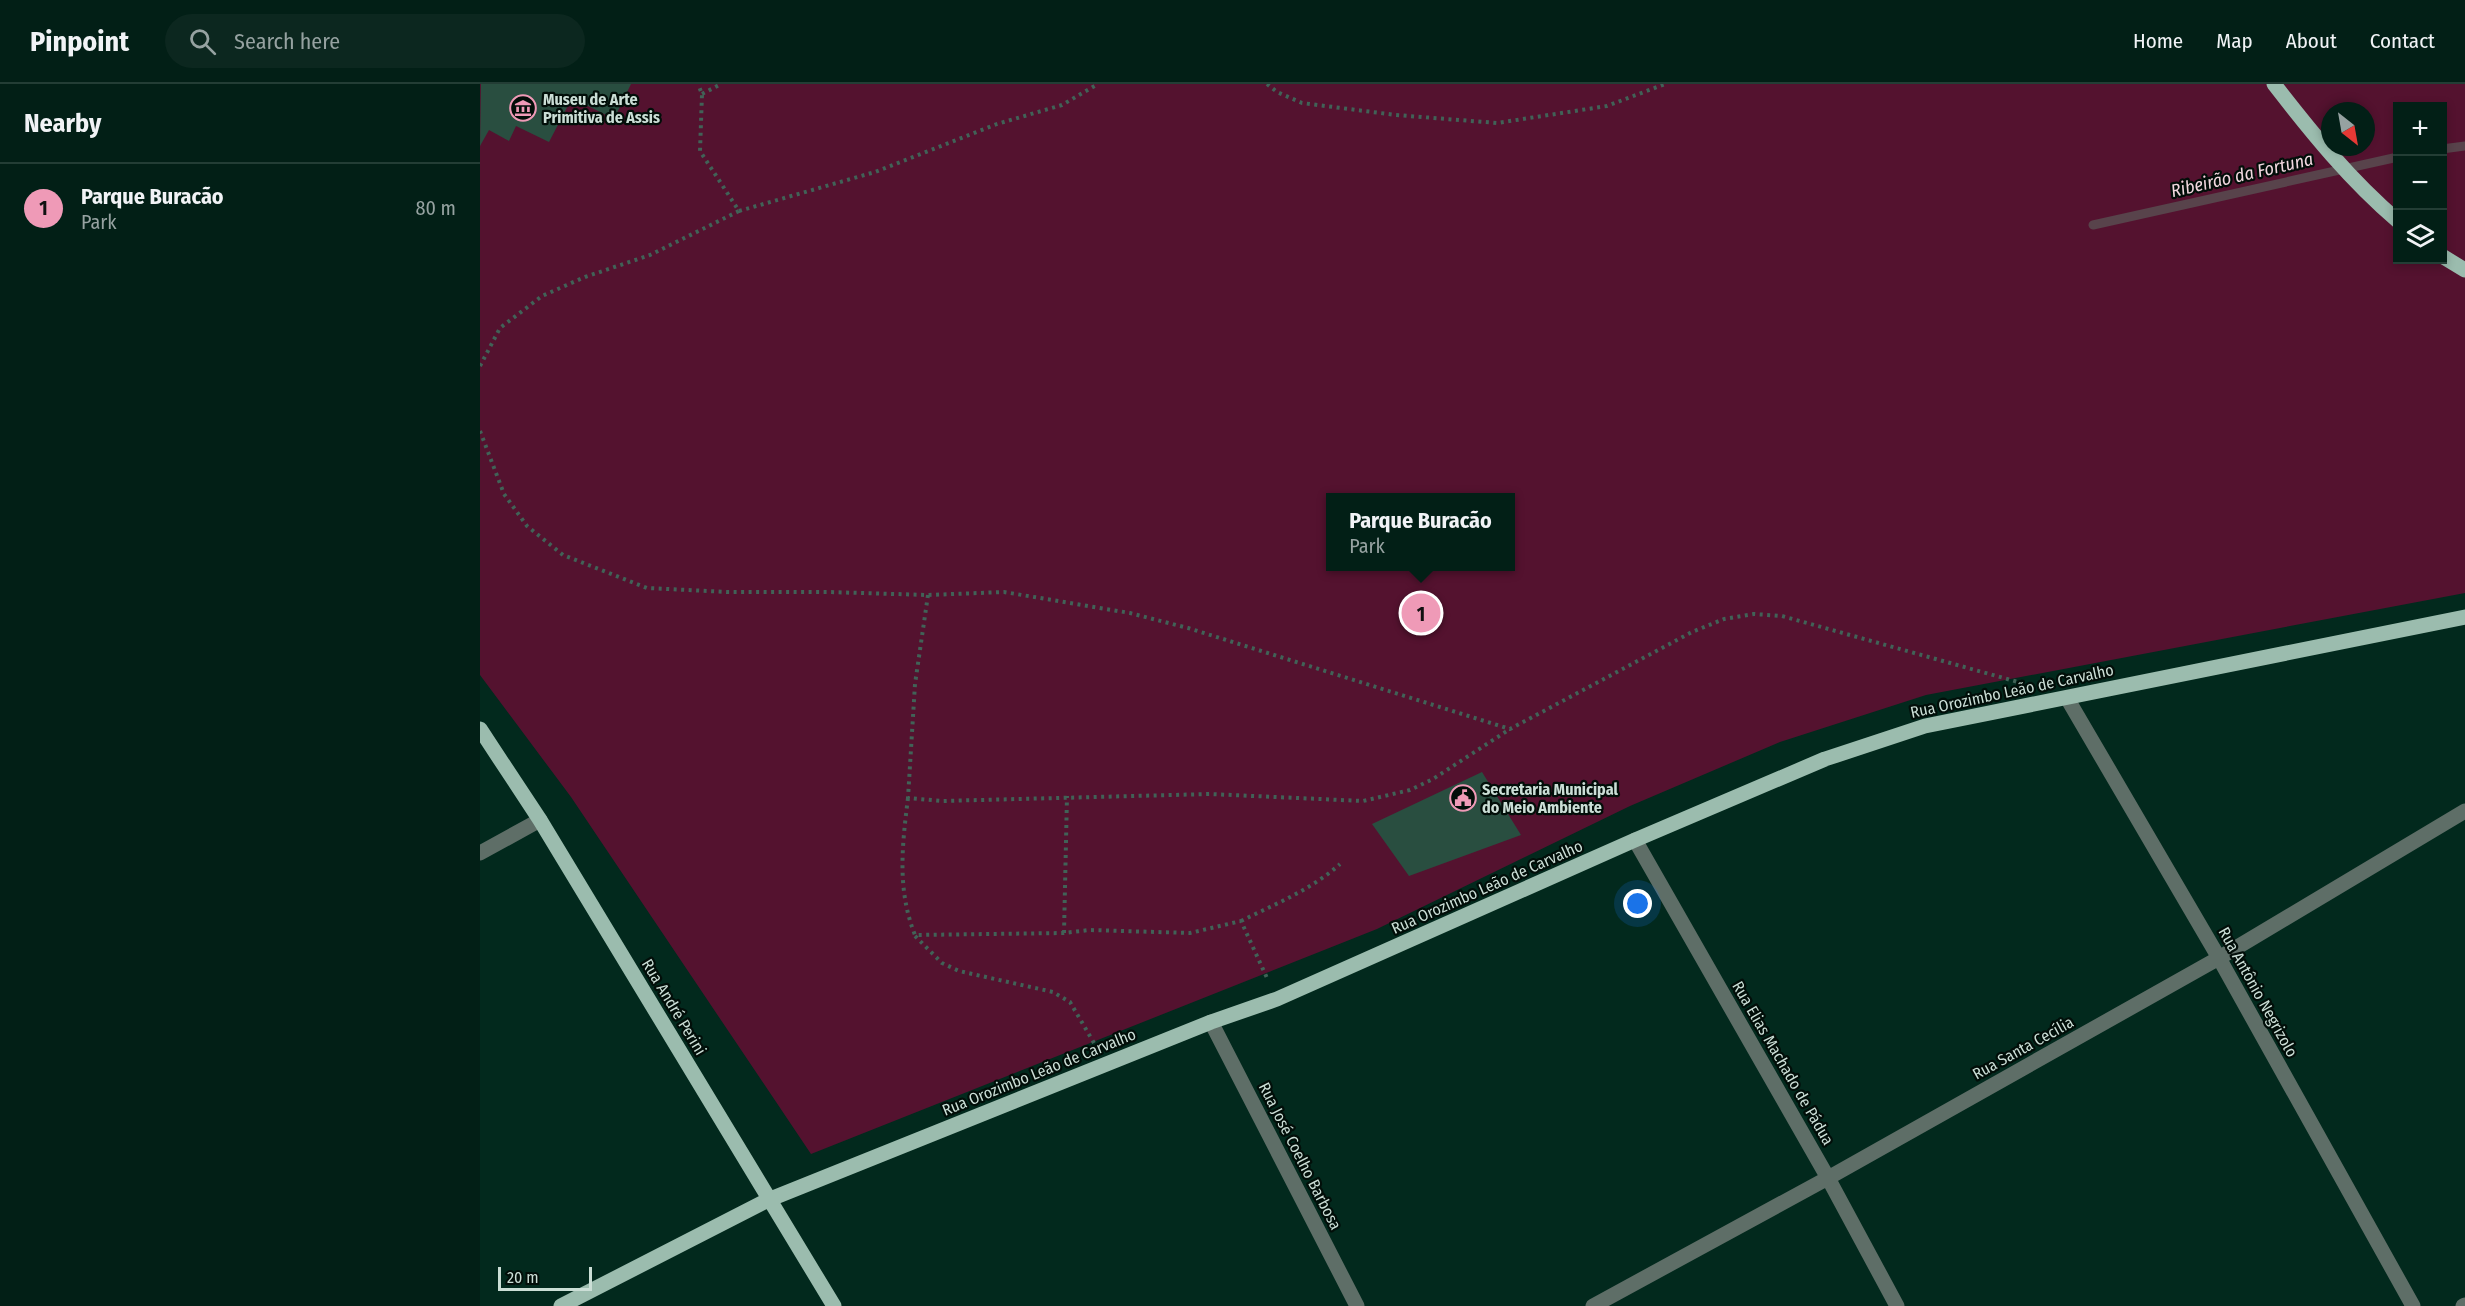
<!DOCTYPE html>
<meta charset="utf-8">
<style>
body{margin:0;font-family:"Fira Sans Condensed",sans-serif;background:#0c271f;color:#f1f3f6}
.controls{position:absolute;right:18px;top:18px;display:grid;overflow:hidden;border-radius:0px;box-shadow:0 3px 9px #0003}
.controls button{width:54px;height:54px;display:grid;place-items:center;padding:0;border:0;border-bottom:2px solid #233d35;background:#021f16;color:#f1f3f6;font:30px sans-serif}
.compass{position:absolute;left:1841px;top:18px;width:54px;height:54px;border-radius:50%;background:#021f16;box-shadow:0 3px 9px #0003;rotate:149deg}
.scale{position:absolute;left:18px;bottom:15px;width:94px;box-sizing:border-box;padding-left:6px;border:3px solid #cbded6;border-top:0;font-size:16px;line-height:21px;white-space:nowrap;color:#cbded6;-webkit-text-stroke:4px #020e09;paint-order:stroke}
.you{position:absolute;left:1158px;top:820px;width:21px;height:21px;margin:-15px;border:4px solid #fff;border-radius:50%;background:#1a73e8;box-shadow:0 0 0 9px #1a73e833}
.badge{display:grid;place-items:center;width:39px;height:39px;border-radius:50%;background:#ef9ab7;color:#111;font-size:20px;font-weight:700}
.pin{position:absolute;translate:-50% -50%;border:3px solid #fff;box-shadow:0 2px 6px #0006}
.popup{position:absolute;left:846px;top:409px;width:189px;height:78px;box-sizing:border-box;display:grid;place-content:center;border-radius:0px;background:#021f16;filter:drop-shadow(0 2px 4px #0005);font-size:20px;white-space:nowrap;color:#96a2a1}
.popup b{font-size:22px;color:#f1f3f6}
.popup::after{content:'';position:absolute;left:50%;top:100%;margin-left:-12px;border:12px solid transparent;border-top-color:#021f16}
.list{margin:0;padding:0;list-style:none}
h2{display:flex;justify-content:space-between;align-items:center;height:78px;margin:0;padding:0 24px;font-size:26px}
h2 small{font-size:20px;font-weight:400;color:#96a2a1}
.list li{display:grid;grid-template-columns:39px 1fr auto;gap:18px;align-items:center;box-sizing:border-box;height:90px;padding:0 24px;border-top:2px solid #233d35}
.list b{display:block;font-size:22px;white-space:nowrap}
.list p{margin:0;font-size:20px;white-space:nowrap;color:#96a2a1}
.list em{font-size:20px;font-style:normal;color:#96a2a1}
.icon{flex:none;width:33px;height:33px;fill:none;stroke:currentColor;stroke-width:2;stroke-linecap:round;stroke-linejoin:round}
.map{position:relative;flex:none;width:1985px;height:1222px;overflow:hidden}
header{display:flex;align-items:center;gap:36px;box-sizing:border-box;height:84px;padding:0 30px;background:#021f16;border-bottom:2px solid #233d35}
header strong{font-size:28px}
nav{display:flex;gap:33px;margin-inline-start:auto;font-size:21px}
.search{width:420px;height:54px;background:#0c271f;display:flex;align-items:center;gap:15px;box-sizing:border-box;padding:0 21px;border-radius:33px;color:#96a2a1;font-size:22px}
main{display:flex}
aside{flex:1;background:#021f16}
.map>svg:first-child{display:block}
</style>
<header>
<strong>Pinpoint</strong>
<div class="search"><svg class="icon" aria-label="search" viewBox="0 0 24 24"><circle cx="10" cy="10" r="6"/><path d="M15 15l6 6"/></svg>Search here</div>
<nav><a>Home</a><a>Map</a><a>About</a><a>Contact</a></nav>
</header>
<main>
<aside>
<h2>Nearby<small></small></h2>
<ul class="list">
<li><span class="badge">1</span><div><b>Parque Buracão</b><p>Park</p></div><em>80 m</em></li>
</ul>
</aside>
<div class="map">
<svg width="1985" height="1222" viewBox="0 0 1985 1222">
<rect width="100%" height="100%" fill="#02291d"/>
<path fill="#54122f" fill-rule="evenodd" d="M0 0H1985V509L1446 611 1300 658 1150 722 897 845 331 1070 91 713 0 591ZM1918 22H1962V176H1918ZM1850 27H1886V63H1850ZM851 414H1031V482H851Z"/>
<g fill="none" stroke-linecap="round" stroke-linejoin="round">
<path stroke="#58434b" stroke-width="9" d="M1962 65 1985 62
M1613 141 1918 73"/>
</g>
<path fill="#294e40" d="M1 0H151L134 35 92 14 69 58 36 42 29 57 9 46 0 62Z
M1002 688 1041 751 929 792 892 740Z"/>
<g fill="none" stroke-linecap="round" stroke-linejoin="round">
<path stroke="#416257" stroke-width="4" stroke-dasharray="3 4.5" stroke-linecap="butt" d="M787 0 797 8 822 19 916 31 1017 39 1127 22 1185 0
M222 10 241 0
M259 127 395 88 517 40 582 21 618 0
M0 282 20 244 62 212 105 193 170 171 259 127 220 67 222 10 218 0
M0 347 24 410 47 442 83 471 167 504 248 508H348L448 511 524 508 650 529 708 544 1030 645 1212 548 1244 535 1274 530 1302 532 1538 598
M448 511 435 600 428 714 462 717 730 710 883 717 930 706 953 695 1030 645
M428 714C422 762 417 806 435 851L584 849 609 846 710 849 761 837 787 894
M761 837C795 820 831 806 860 780
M584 849 587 712
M435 852 462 879 479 887 573 908 590 918 614 959"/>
<path stroke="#5e6e67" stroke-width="15" d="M1587 614 1739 874 1933 1222
M1155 756 1348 1094 1417 1222
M0 769 60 736
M731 938 877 1222
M1113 1222 1348 1094 1739 874 1985 727
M1983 1222 1985 1221"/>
<path stroke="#9bbcae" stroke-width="15" d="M1794 0C1832 49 1870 96 1918 137
M1962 172 1985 186
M0 645 60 736 354 1222
M81 1222 288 1116 731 938 797 915 1155 756 1345 675 1445 642 1985 533"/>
</g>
<defs>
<g id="museum-ring" transform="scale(1.35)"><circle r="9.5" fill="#020e09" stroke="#ef9ab7" stroke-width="1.5"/><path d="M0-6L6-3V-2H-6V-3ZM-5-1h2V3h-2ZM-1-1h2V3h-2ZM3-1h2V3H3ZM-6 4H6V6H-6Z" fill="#ef9ab7"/></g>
<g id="civic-ring" transform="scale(1.35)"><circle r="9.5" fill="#020e09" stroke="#ef9ab7" stroke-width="1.5"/><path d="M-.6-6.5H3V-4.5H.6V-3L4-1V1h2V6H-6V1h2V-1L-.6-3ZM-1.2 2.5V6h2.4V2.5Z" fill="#ef9ab7"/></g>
</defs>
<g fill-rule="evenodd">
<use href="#museum-ring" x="43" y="24"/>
<use href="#civic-ring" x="983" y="714"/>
</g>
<g text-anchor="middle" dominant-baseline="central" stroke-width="4.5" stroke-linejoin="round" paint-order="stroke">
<g font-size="16" font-weight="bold" fill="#cbded6" stroke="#020e09" text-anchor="start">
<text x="63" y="15">Museu de Arte<tspan x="63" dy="18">Primitiva de Assis</tspan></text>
<text x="1002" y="705">Secretaria Municipal<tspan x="1002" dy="18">do Meio Ambiente</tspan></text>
</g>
<g font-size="16" fill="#cbded6" stroke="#020e09">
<text transform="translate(1532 607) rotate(-12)">Rua Orozimbo Leão de Carvalho</text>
<text transform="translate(1007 803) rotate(-24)">Rua Orozimbo Leão de Carvalho</text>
<text transform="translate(1778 908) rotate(61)">Rua Antônio Negrizolo</text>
<text transform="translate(194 923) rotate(59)">Rua André Perini</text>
<text transform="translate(1543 964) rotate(-29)">Rua Santa Cecília</text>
<text transform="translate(1303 979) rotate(60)">Rua Elias Machado de Pádua</text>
<text transform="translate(559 988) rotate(-22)">Rua Orozimbo Leão de Carvalho</text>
<text transform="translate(820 1072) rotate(63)">Rua José Coelho Barbosa</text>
</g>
<g font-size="18" font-style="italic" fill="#f1d7df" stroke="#020e09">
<text transform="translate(1762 91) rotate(-13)">Ribeirão da Fortuna</text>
</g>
</g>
</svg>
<div class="controls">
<button>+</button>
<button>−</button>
<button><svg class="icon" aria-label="layers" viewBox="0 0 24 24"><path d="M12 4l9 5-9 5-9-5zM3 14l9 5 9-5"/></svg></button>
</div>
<svg class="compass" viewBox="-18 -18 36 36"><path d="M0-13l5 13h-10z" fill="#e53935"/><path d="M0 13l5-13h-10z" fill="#96a2a1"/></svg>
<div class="scale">20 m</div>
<div class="you"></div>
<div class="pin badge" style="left:941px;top:529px">1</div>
<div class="popup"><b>Parque Buracão</b>Park</div>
</div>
</main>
